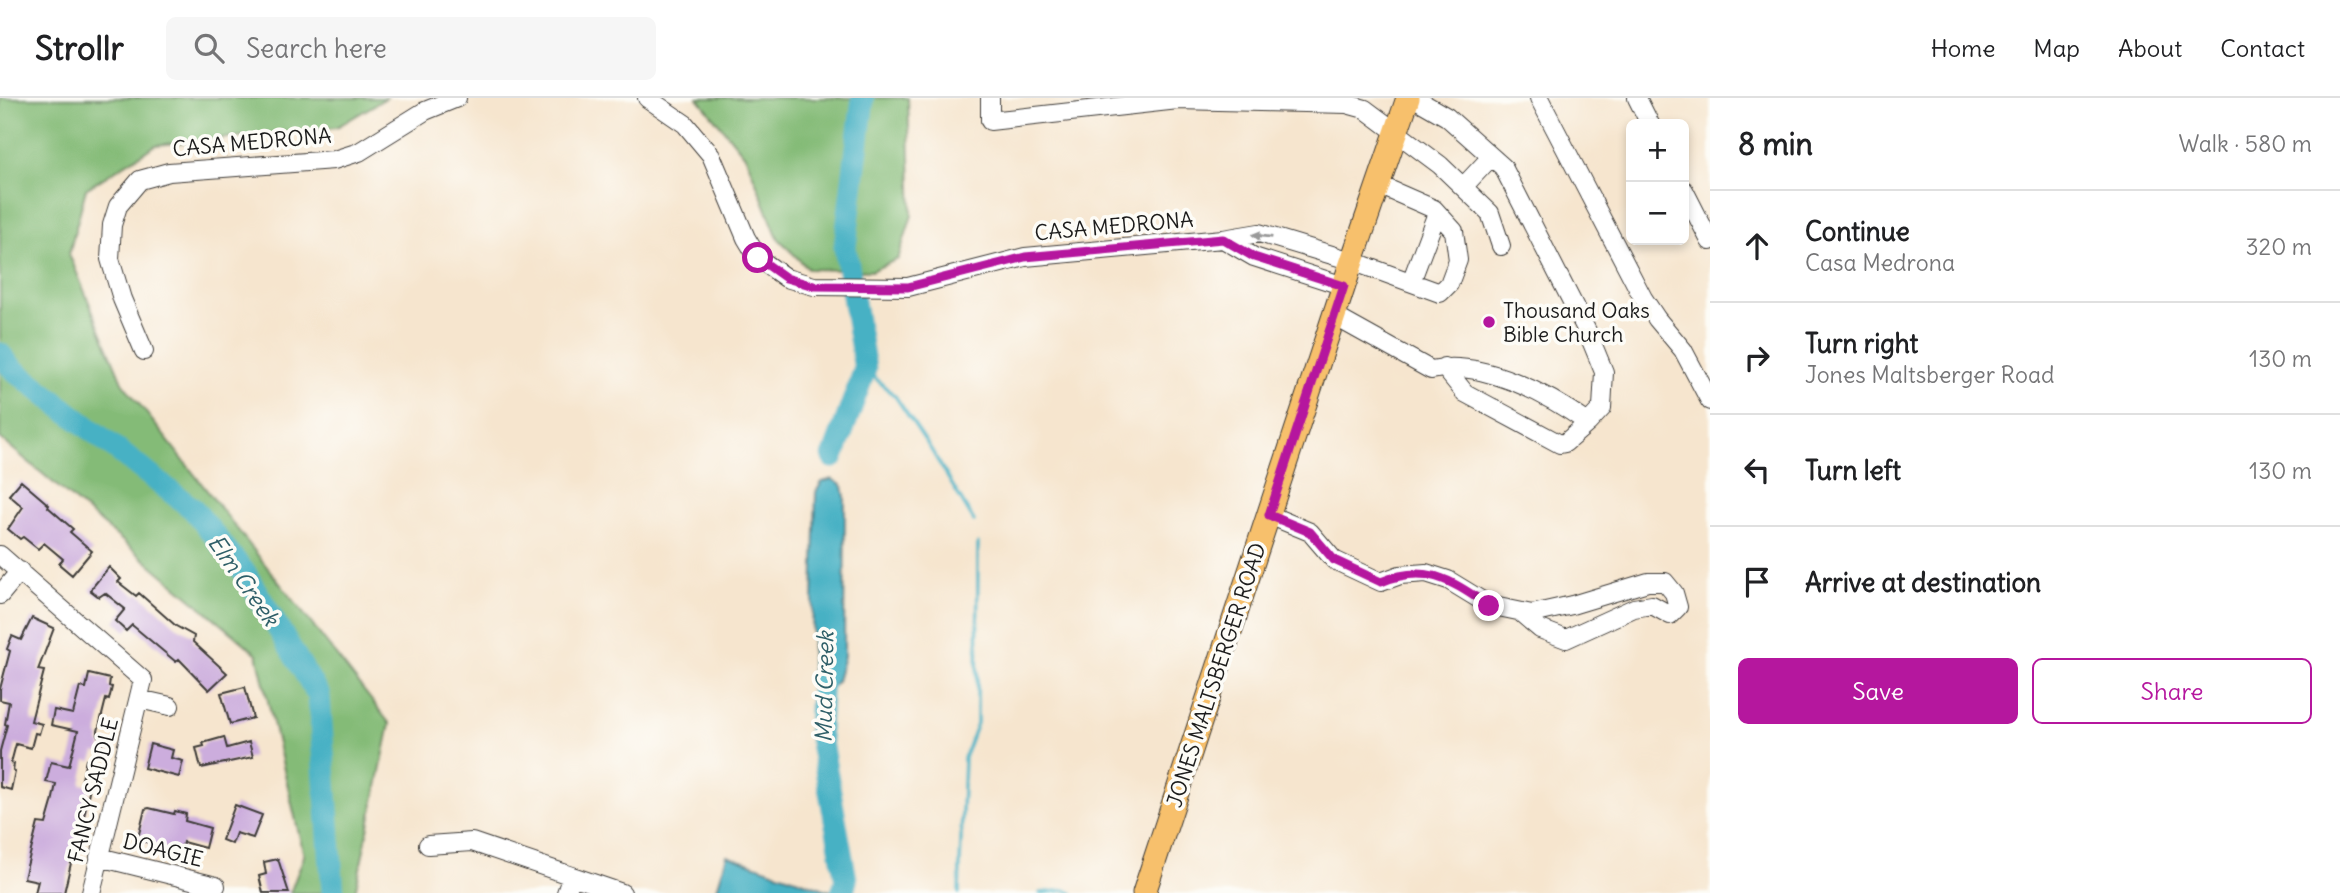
<!DOCTYPE html>
<meta charset="utf-8">
<style>
body{margin:0;font-family:Delius,sans-serif;background:#f6f6f6;color:#202124}
.controls{position:absolute;right:21px;top:21px;display:grid;overflow:hidden;border-radius:10px;box-shadow:0 4px 10px #0003}
.controls button{width:63px;height:63px;display:grid;place-items:center;padding:0;border:0;border-bottom:2px solid #e0e0e0;background:#fff;color:#202124;font:35px sans-serif}
.stop{position:absolute;width:21px;height:21px;margin:-16px;border:5px solid #b5179e;border-radius:50%;background:#fff}
.stop.end{background:#b5179e;border-color:#fff;box-shadow:0 2px 7px #0008}
.list{margin:0;padding:0;list-style:none}
h2{display:flex;justify-content:space-between;align-items:center;height:91px;margin:0;padding:0 28px;font-size:30px}
h2 small{font-size:23px;font-weight:400;color:#757577}
.list li{display:grid;grid-template-columns:46px 1fr auto;gap:21px;align-items:center;box-sizing:border-box;height:112px;padding:0 28px;border-top:2px solid #e0e0e0}
.list b{display:block;font-size:26px;white-space:nowrap}
.list p{margin:0;font-size:23px;white-space:nowrap;color:#757577}
.list em{font-size:23px;font-style:normal;color:#757577}
.actions{display:flex;gap:14px;padding:21px 28px}
.actions a{flex:1;padding:16px 0;border:2px solid #b5179e;border-radius:10px;text-align:center;font-size:24px;color:#b5179e}
.actions .main{background:#b5179e;color:#fff}
.icon{flex:none;width:38px;height:38px;fill:none;stroke:currentColor;stroke-width:2;stroke-linecap:round;stroke-linejoin:round}
.map{position:relative;flex:none;width:1710px;height:795px;overflow:hidden}
header{display:flex;align-items:center;gap:42px;box-sizing:border-box;height:98px;padding:0 35px;background:#fff;border-bottom:2px solid #e0e0e0}
header strong{font-size:33px}
nav{display:flex;gap:38px;margin-inline-start:auto;font-size:24px}
.search{width:490px;height:63px;background:#f6f6f6;display:flex;align-items:center;gap:18px;box-sizing:border-box;padding:0 24px;border-radius:10px;color:#757577;font-size:26px}
main{display:flex}
aside{flex:1;background:#fff}
.map>svg:first-child{display:block}
</style>
<header>
<strong>Strollr</strong>
<div class="search"><svg class="icon" aria-label="search" viewBox="0 0 24 24"><circle cx="10" cy="10" r="6"/><path d="M15 15l6 6"/></svg>Search here</div>
<nav><a>Home</a><a>Map</a><a>About</a><a>Contact</a></nav>
</header>
<main>
<div class="map">
<svg width="1710" height="795" viewBox="0 0 1710 795">
<rect width="100%" height="100%" fill="#fdfcf7"/>
<filter id="ink" filterUnits="userSpaceOnUse"><feTurbulence type="fractalNoise" baseFrequency=".0143" numOctaves="2"/><feDisplacementMap in="SourceGraphic" scale="14" xChannelSelector="R" yChannelSelector="G"/><feConvolveMatrix kernelMatrix="1 2 1 2 8 2 1 2 1" color-interpolation-filters="sRGB"/></filter>
<filter id="wash" filterUnits="userSpaceOnUse"><feTurbulence type="fractalNoise" baseFrequency=".00686" numOctaves="4" result="noise"/><feDisplacementMap in="SourceGraphic" scale="28" xChannelSelector="R" yChannelSelector="G"/><feGaussianBlur stdDeviation="1.57" result="paint"/><feColorMatrix in="noise" values="0 0 0 0 0 0 0 0 0 0 0 0 0 0 0 0 0 1.4 0 .05"/><feComposite in="paint" operator="in"/></filter>
<g filter="url(#wash)">
<rect width="100%" height="100%" fill="#f6e5ce"/>
<path fill="#84bb77" stroke="#506c4a" stroke-width="2" d="M0 0H386L337 29 156 47 86 91 69 156 122 284 390 626 355 795H290L304 758 257 556 0 340Z
M698 0H908L912 117 898 161 871 173 808 171 778 140 746 59Z"/>
<path fill="#46b1c4" stroke="#316670" stroke-width="2" d="M832 381 843 388 845 399 844 558 837 583 829 592 816 591 811 576 816 394 822 384Z
M727 757 836 795 716 794Z"/>
<g fill="none" stroke-linecap="round" stroke-linejoin="round">
<path stroke="#46b1c4" stroke-width="3.5" d="M865 271 895 298 930 350 974 423
M959 795 964 660 977 625 978 445
M1040 795 1066 792 1072 795"/>
<path stroke="#46b1c4" stroke-width="23" d="M0 256 13 271 193 411 245 475 319 598 333 795
M833 359 865 271 845 149 863 0
M823 560 819 633 846 782 842 795"/>
</g>
<g id="blocks">
<path fill="#ccaddd" d="M21 383 49 407 48 409 73 431 70 434 92 453 72 477 59 466 63 461 44 445 38 451 23 439 20 441 8 431 23 409 9 397Z
M109 469 121 481 118 484 136 498 139 495 176 528 194 538 193 544 227 575 209 592 179 561 176 564 132 527 126 533 115 523 125 511 105 495 99 499 90 492Z
M32 520 54 530 38 572 44 573 31 623 42 626 39 636 35 635 31 650 16 646 11 665 14 666 13 672 15 673 11 692 0 689V653L7 627 5 626 9 604 0 602V591L10 553 7 551 12 538 21 542Z
M89 576 110 581 109 588 112 589 109 602 106 601 98 633V638L100 639 99 645 102 646 99 655 95 654 92 663 86 662 81 686 90 688 78 749 75 748 64 795H35L38 783 24 780 38 725 46 726 52 705 56 686 46 684 51 664 69 668 78 633 51 627 54 612 73 616 80 589 86 590Z
M245 589 253 620 230 626 221 595Z
M224 639 227 650 249 644 253 659 201 670 196 650 204 648 203 645Z
M150 646 173 652 171 660 183 663 179 679 144 670Z
M235 707 262 717 253 740 236 735 232 746 222 742Z
M149 710 174 716 175 713 186 716 185 723 210 730 205 750 183 744 181 755 140 742 138 740 145 711Z
M278 761 289 795H263L259 778 266 776 264 764Z"/>
</g>
</g>
<g filter="url(#ink)">
<use href="#blocks" fill-opacity="0" stroke="#3d3a37" stroke-width="2"/>
<g fill="none" stroke-linecap="round" stroke-linejoin="round">
<g stroke="#3d3a37" stroke-width="20">
<path id="minor" d="M647 0 685 26 711 57 746 140 758 160 786 180 814 188 908 189 1025 159 1223 141 1259 135 1352 163 1440 195 1449 186 1458 162 1454 133 1434 111 1379 87
M990 0V23L1178 2 1347 6 1365 11 1440 67 1490 115 1501 148
M1414 0 1447 19 1503 69 1588 235 1604 274 1602 310 1588 325
M1539 0 1643 200 1657 221 1683 252 1710 303
M1637 0 1650 26
M1463 89 1491 59
M1684 92 1710 143
M1223 141 1254 159 1344 188
M1411 184 1437 115
M1334 218 1431 272C1481 260 1549 297 1588 325L1565 345 1560 346 1465 295 1444 269
M144 253 122 201 110 161 112 127 118 108 140 82 169 74 334 62 359 54 425 13 457 0
M1269 417 1310 434 1334 462 1381 484 1400 477 1426 475 1448 482 1489 507 1532 516 1572 507 1648 484H1665L1674 495 1678 509 1670 517 1652 507 1634 510 1566 541 1540 531 1520 514
M0 457 143 582 91 795
M0 497 20 473
M139 601 170 608
M428 747 472 744 622 795
M99 759 216 788
M566 795 572 778"/>
</g>
<g stroke="#3d3a37" stroke-width="25">
<path id="major" d="M1144 795 1352 163 1408 0"/>
</g>
<use href="#minor" stroke="#fff" stroke-width="18"/>
<use href="#major" stroke="#f7c06c" stroke-width="23"/>
</g>
<defs><path id="oneway-solid" d="M-6-.8H1V-3.2L6.5 0L1 3.2V.8H-6Z" transform="scale(1.75)"/></defs>
<use fill="#999" href="#oneway-solid" transform="translate(1262 138) rotate(-172)"/>
</g>
<g fill="none" stroke-linecap="round" stroke-linejoin="round" filter="url(#ink)">
<path stroke="#b5179e" stroke-width="9" d="M758 160 786 180 814 188 908 189 1025 159 1223 141 1254 159 1344 188 1269 417 1310 434 1334 462 1381 484C1427 465 1450 482 1489 508"/>
</g>
<circle fill="#b5179e" stroke="#fdfcf7" stroke-width="2.5" cx="1489" cy="224" r="7"/>
<g text-anchor="middle" dominant-baseline="central" stroke-width="7" stroke-linejoin="round" paint-order="stroke">
<g font-size="21" fill="#1c1c1c" stroke="#fdfcf7">
<text transform="translate(252 44) rotate(-5)">CASA MEDRONA</text>
<text transform="translate(1114 128) rotate(-5)">CASA MEDRONA</text>
<text transform="translate(1216 577) rotate(-72)">JONES MALTSBERGER ROAD</text>
<text transform="translate(93 692) rotate(-76)">FANCY SADDLE</text>
<text transform="translate(163 752) rotate(14)">DOAGIE</text>
</g>
<g font-size="21" fill="#1c1c1c" stroke="#fdfcf7" text-anchor="start">
<text x="1503" y="212">Thousand Oaks<tspan x="1503" dy="24">Bible Church</tspan></text>
</g>
<g font-size="23" font-style="italic" fill="#2f5f68" stroke="#fdfcf7">
<text transform="translate(244 482) rotate(55)">Elm Creek</text>
<text transform="translate(824 589) rotate(-89)">Mud Creek</text>
</g>
</g>
</svg>
<div class="controls">
<button>+</button>
<button>−</button>
</div>
<div class="stop" style="left:758px;top:160px"></div>
<div class="stop end" style="left:1489px;top:508px"></div>
</div>
<aside>
<h2>8 min<small>Walk · 580 m</small></h2>
<ul class="list">
<li><svg class="icon" aria-label="ahead" viewBox="0 0 24 24"><path d="M12 20V5M6 11l6-6 6 6"/></svg><div><b>Continue</b><p>Casa Medrona</p></div><em>320 m</em></li>
<li><svg class="icon" aria-label="right" viewBox="0 0 24 24"><path d="M7 20v-9h11M14 6l5 5-5 5"/></svg><div><b>Turn right</b><p>Jones Maltsberger Road</p></div><em>130 m</em></li>
<li><svg class="icon" aria-label="left" viewBox="0 0 24 24"><path d="M17 20v-9H6M10 6l-5 5 5 5"/></svg><div><b>Turn left</b></div><em>130 m</em></li>
<li><svg class="icon" aria-label="arrive" viewBox="0 0 24 24"><path d="M6 21V4h12l-3 4 3 4H6"/></svg><div><b>Arrive at destination</b></div></li>
</ul>
<div class="actions"><a class="main">Save</a><a>Share</a></div>
</aside>
</main>
